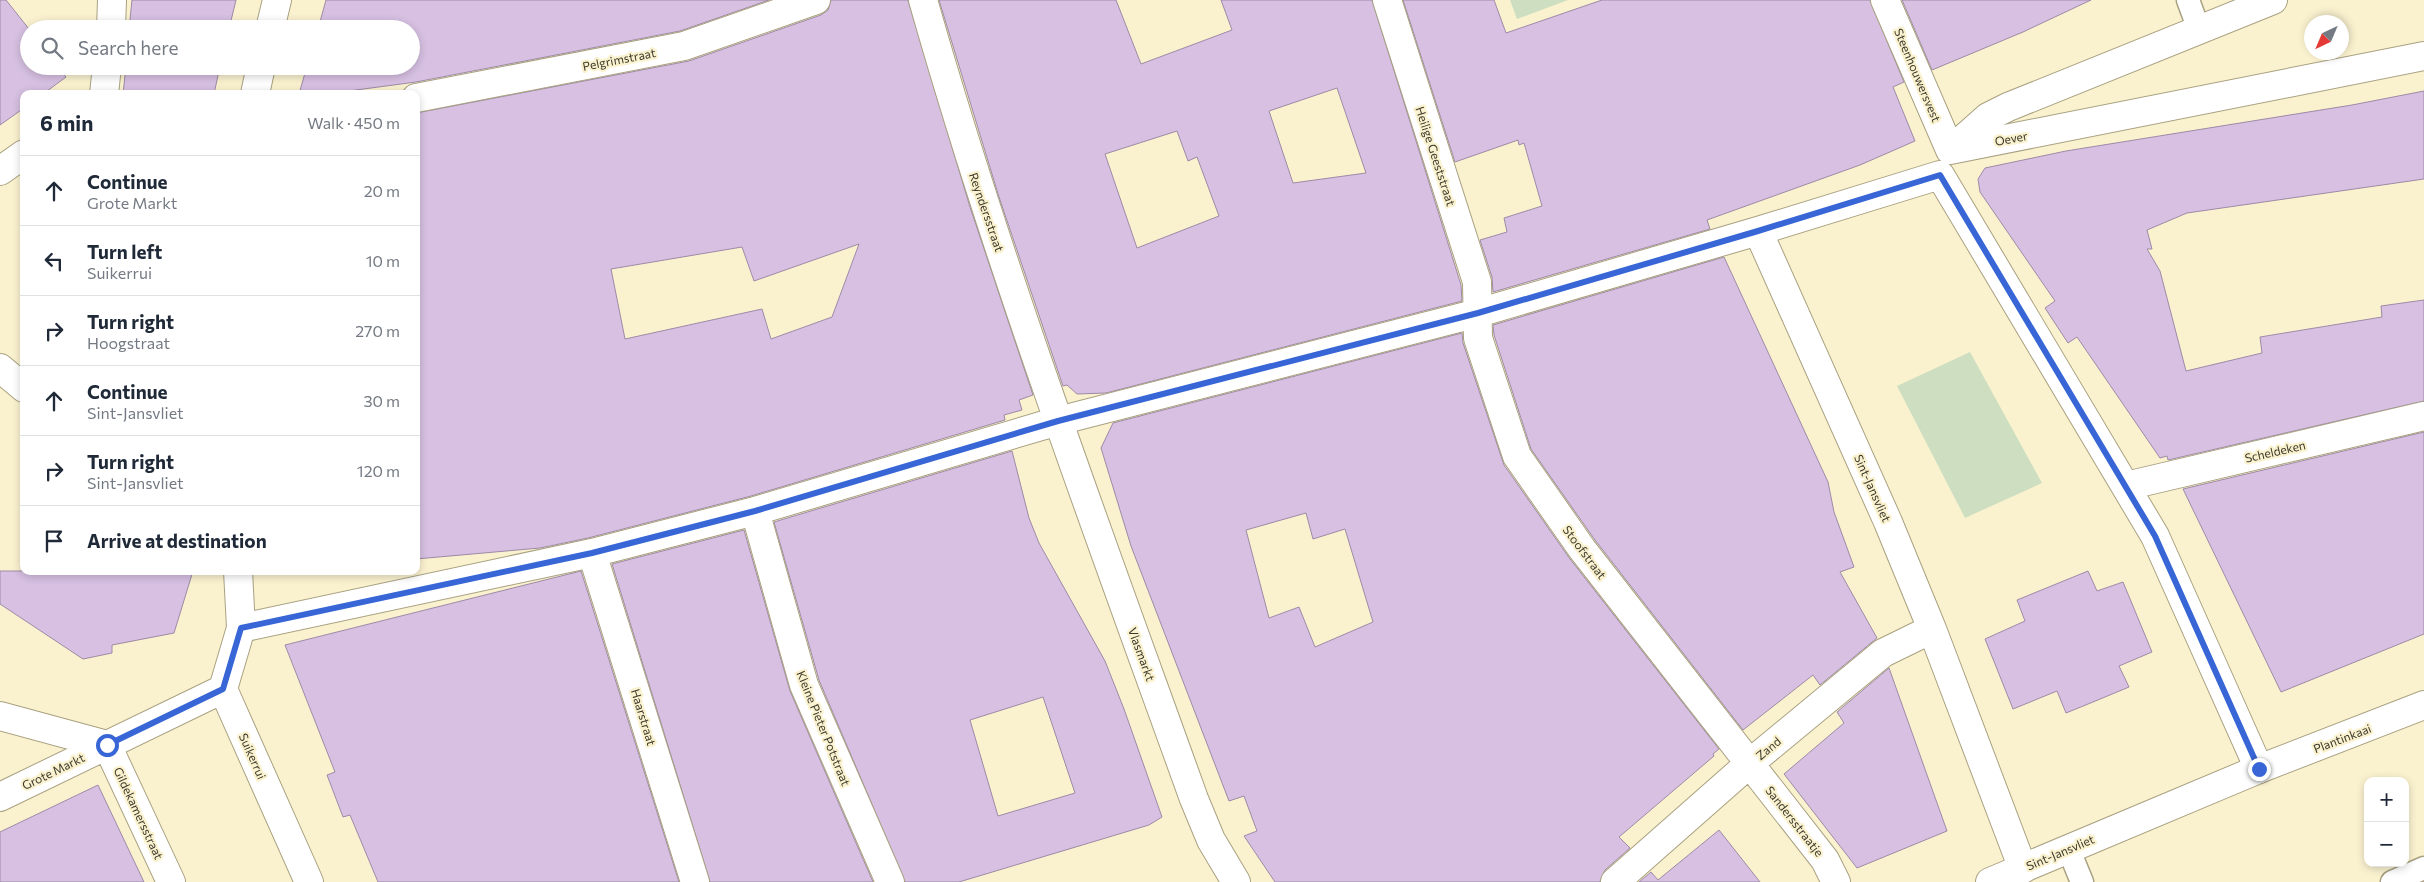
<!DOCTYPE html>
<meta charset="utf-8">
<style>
body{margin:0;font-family:Commissioner,sans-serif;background:#f6f6f7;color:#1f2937}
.controls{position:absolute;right:15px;bottom:15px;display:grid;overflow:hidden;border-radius:10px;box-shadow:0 2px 8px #0003}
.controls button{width:45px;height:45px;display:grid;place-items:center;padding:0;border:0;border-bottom:1px solid #e0e1e3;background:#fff;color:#1f2937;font:25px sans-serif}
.compass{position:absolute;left:2304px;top:15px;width:45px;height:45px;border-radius:50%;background:#fff;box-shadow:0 2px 8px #0003;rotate:224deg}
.stop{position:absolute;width:15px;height:15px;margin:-11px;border:4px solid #3866d6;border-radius:50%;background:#fff}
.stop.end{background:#3866d6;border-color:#fff;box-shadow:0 1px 5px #0008}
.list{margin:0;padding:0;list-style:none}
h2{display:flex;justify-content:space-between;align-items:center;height:65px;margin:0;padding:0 20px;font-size:21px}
h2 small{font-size:16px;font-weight:400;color:#747a83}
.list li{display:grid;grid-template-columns:32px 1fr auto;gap:15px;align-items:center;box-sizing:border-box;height:70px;padding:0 20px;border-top:1px solid #e0e1e3}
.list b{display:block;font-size:19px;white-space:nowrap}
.list p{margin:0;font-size:16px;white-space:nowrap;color:#747a83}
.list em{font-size:16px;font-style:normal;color:#747a83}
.icon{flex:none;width:28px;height:28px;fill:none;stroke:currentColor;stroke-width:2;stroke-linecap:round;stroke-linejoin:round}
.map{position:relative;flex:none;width:2424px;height:882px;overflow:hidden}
.search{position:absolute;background:#fff;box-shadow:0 2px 8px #0003;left:20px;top:20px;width:400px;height:55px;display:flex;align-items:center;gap:12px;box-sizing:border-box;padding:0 18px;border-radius:28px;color:#747a83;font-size:19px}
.panel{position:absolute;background:#fff;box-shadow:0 2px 8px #0003;left:20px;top:90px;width:400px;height:485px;border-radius:10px}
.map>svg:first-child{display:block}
</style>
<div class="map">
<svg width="2424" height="882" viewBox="0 0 2424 882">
<rect width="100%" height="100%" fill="#faf2cf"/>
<path fill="#cddfc0" d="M1510 0H1568L1517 19Z
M1970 352 2042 483 1965 518 1897 386Z"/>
<path fill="#d7c0e2" stroke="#9d8aa6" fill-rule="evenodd" d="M0 0H6L29 29V66H57L66 77 43 94H24V108L0 125Z
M132 0H236L229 29H129Z
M326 0H769L680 31 416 82 326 94H299L307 66H411V29H318Z
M831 0H908L970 207 1033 395 1019 400 1022 410 1004 415 1005 420 751 496 588 538 540 548 416 559V113L689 61 821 15 828 10ZM859 244 832 317 771 339 762 309 625 339 611 269 742 247 754 281Z
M939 0H1116L1141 64 1232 30 1221 0H1372L1461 285 1462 301 1106 393 1077 394 1067 385 1063 386 999 197ZM1337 88 1366 173 1293 183 1269 111ZM1177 131 1188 161 1197 157 1219 216 1137 248 1105 154Z
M1403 0H1494L1506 33 1602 0H1870L1904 82 1893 87 1915 141 1860 165 1707 220 1710 229 1493 292 1492 277 1480 240 1507 232 1504 218 1542 206 1524 143 1519 145 1518 140 1455 162Z
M1902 0H2091L2023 32 1932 70Z
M126 66H220L214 94H123Z
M2424 91V179L2187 213 2147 230 2152 249H2147L2160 271 2186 371 2262 353 2260 337 2382 317 2381 306 2424 300V401L2168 460 2167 456 2160 458 2077 337 2068 343 2045 308 2055 301 1980 192 1978 179 1985 168 2066 151 2352 105Z
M1724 257 1828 482 1834 512 1854 567 1840 572 1877 638 1820 685 1813 675 1743 730 1595 540 1531 449 1494 335 1493 325Z
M1462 333 1463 343 1504 465 1570 559 1719 749 1713 754 1714 756 1619 837 1630 848 1605 870 1600 882H1275L1244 836 1257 831 1244 796 1229 801 1131 546 1101 448 1113 423ZM1306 513 1313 539 1345 529 1373 622 1315 647 1299 607 1269 618 1246 530Z
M2424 432V634L2281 692 2183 489Z
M1012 451 1029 518 1039 543 1105 661 1124 709 1162 817 1149 825 959 882H905L819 680 774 522ZM1043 697 1075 793 998 816 970 720Z
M744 530 790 691 873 882H710L612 564Z
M0 571H193L174 633 112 645V653L83 659 0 604Z
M581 571 679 882H378L350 815 343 817 327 775 335 772 285 645Z
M2088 571 2097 591 2123 582 2152 652 2119 666 2129 687 2093 702 2066 713 2057 691 2013 709 1985 639 2025 621 2017 600Z
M1889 668 1947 831 1857 868 1784 774 1844 723 1837 712Z
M98 785 144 882H0V832Z
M1719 830 1760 882H1639L1651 872 1658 880Z"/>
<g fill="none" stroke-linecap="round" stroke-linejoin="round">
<g stroke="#a9a181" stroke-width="25">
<path id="lane" d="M2188 0 2199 30
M2068 848 2082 882
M2392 882 2424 868"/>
</g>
<g stroke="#a9a181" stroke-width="30">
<path id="street" d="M923 0C1000 271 1099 535 1194 799L1211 840 1236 882
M1387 0 1477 282 1478 338 1517 456 1582 549 1825 860 1836 882
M1885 0 1950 150
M111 29 112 0
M270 29 277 0
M104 94 107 66
M255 94 261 66
M416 98 684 46 816 0
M1952 149 1988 117 2008 107 2273 0
M1950 150 2424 56
M0 171 24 154
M1940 175 2155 536 2259 769
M1758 231 1888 522 1932 629 2023 869
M0 368 24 388
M2126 486 2424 416
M755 511 804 685 890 882
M592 553 695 882
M238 571 241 628 223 689 309 882
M241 628 592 553 755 511 1058 421 1478 313 1758 231 1940 175
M0 716 107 745
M107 745 171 882
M0 797 223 689
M1615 882 1750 763 1883 653 1932 629"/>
</g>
<g stroke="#a9a181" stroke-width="30">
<path id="secondary" d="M1990 882 2259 769 2424 705"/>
</g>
<use href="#lane" stroke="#fff" stroke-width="22"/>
<use href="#street" stroke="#fff" stroke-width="28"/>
<use href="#secondary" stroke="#fff" stroke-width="28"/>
</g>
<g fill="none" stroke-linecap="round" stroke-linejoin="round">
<path stroke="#3866d6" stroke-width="6" d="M107 745 223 689 241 628 592 553 755 511 1058 421 1478 313 1758 231 1940 175 2155 536 2259 769"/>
</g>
<g text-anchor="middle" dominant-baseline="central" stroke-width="4.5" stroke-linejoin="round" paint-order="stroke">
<g font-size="12" fill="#3c382b" stroke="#faf2cf">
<text transform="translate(619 59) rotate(-11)">Pelgrimstraat</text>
<text transform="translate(1918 75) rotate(67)">Steenhouwersvest</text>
<text transform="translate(2011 138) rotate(-11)">Oever</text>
<text transform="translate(1436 156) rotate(72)">Heilige Geeststraat</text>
<text transform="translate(987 212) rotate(71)">Reyndersstraat</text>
<text transform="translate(2275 451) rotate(-13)">Scheldeken</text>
<text transform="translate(1873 488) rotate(66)">Sint-Jansvliet</text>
<text transform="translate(1585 552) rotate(53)">Stoofstraat</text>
<text transform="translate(1142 654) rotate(70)">Vlasmarkt</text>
<text transform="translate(644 717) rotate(73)">Haarstraat</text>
<text transform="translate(824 728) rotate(68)">Kleine Pieter Potstraat</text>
<text transform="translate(2342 738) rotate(-21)">Plantinkaai</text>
<text transform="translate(1768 748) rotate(-40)">Zand</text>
<text transform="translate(253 756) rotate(66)">Suikerrui</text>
<text transform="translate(53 771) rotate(-26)">Grote Markt</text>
<text transform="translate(139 813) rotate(65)">Gildekamersstraat</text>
<text transform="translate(1795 821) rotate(52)">Sandersstraatje</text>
<text transform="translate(2060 852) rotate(-23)">Sint-Jansvliet</text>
</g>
</g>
</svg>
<div class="controls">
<button>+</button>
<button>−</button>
</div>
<svg class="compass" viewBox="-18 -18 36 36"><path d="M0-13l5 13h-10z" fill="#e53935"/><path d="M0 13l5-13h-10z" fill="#747a83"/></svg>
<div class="stop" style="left:107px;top:745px"></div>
<div class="stop end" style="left:2259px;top:769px"></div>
<div class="search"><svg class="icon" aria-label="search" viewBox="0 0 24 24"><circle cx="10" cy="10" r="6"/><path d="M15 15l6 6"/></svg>Search here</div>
<section class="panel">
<h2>6 min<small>Walk · 450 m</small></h2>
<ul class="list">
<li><svg class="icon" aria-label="ahead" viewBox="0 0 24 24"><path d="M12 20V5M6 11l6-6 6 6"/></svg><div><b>Continue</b><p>Grote Markt</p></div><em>20 m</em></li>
<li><svg class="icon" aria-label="left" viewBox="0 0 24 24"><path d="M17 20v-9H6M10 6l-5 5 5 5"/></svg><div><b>Turn left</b><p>Suikerrui</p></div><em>10 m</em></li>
<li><svg class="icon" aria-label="right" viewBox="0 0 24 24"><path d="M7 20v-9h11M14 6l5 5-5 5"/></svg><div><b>Turn right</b><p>Hoogstraat</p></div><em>270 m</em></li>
<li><svg class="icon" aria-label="ahead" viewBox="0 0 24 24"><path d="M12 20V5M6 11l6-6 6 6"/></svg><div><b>Continue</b><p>Sint-Jansvliet</p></div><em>30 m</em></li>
<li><svg class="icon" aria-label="right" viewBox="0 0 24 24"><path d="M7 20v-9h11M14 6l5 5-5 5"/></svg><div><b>Turn right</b><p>Sint-Jansvliet</p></div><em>120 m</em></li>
<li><svg class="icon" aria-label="arrive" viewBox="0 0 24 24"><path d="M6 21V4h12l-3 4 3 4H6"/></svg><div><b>Arrive at destination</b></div></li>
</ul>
</section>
</div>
